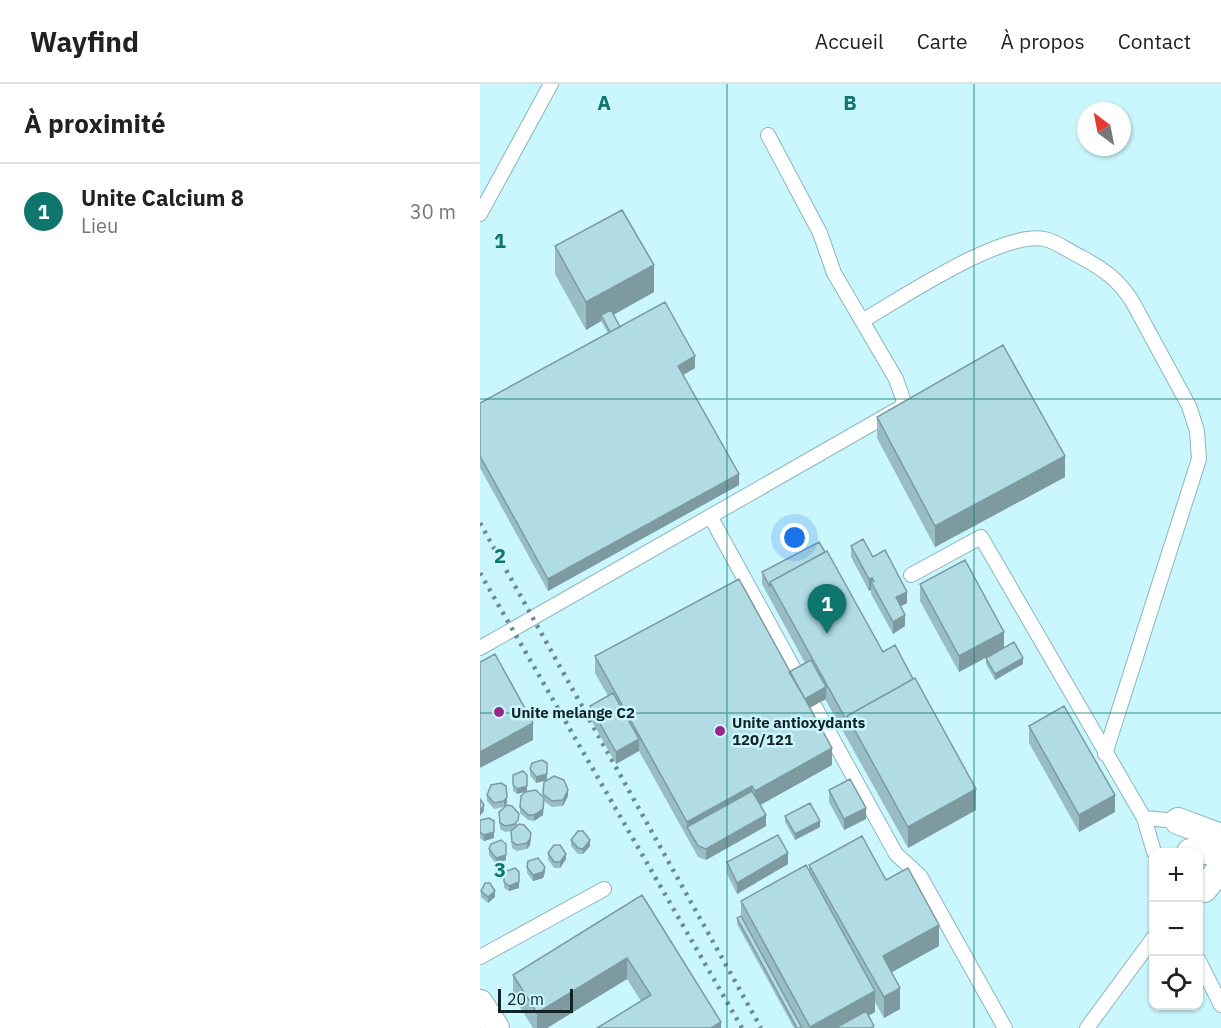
<!DOCTYPE html>
<html lang="fr">
<meta charset="utf-8">
<style>
body{margin:0;font-family:"IBM Plex Sans",sans-serif;background:#f2f2f2;color:#222}
.controls{position:absolute;right:18px;bottom:18px;display:grid;overflow:hidden;border-radius:12px;box-shadow:0 2px 4px #0004}
.controls button{width:54px;height:54px;display:grid;place-items:center;padding:0;border:0;border-bottom:2px solid #e0e0e0;background:#fff;color:#222;font:30px sans-serif}
.compass{position:absolute;left:597px;top:18px;width:54px;height:54px;border-radius:50%;background:#fff;box-shadow:0 2px 4px #0004;rotate:328deg}
.scale{position:absolute;left:18px;bottom:15px;width:75px;box-sizing:border-box;padding-left:6px;border:3px solid #122326;border-top:0;font-size:16px;line-height:21px;white-space:nowrap;color:#122326;-webkit-text-stroke:4px #caf6fe;paint-order:stroke}
.you{position:absolute;left:315px;top:454px;width:21px;height:21px;margin:-15px;border:4px solid #fff;border-radius:50%;background:#1a73e8;box-shadow:0 0 0 9px #1a73e833}
.badge{display:grid;place-items:center;width:39px;height:39px;border-radius:50%;background:#0f766e;color:#fff;font-size:20px;font-weight:700}
.pin{position:absolute;translate:-50% -50px;filter:drop-shadow(0 2px 3px #0008)}
.pin::after{content:'';position:absolute;top:32px;width:21px;height:18px;background:inherit;clip-path:polygon(0 0,100% 0,50% 100%)}
.list{margin:0;padding:0;list-style:none}
h2{display:flex;justify-content:space-between;align-items:center;height:78px;margin:0;padding:0 24px;font-size:26px}
h2 small{font-size:20px;font-weight:400;color:#767676}
.list li{display:grid;grid-template-columns:39px 1fr auto;gap:18px;align-items:center;box-sizing:border-box;height:96px;padding:0 24px;border-top:2px solid #e0e0e0}
.list b{display:block;font-size:22px;white-space:nowrap}
.list p{margin:0;font-size:20px;white-space:nowrap;color:#767676}
.list em{font-size:20px;font-style:normal;color:#767676}
.icon{flex:none;width:33px;height:33px;fill:none;stroke:currentColor;stroke-width:2;stroke-linecap:round;stroke-linejoin:round}
.map{position:relative;flex:none;width:741px;height:944px;overflow:hidden}
header{display:flex;align-items:center;gap:36px;box-sizing:border-box;height:84px;padding:0 30px;background:#fff;border-bottom:2px solid #e0e0e0}
header strong{font-size:28px}
nav{display:flex;gap:33px;margin-inline-start:auto;font-size:21px}
main{display:flex}
aside{flex:1;background:#fff}
.map>svg:first-child{display:block}
</style>
<header>
<strong>Wayfind</strong>
<nav><a>Accueil</a><a>Carte</a><a>À propos</a><a>Contact</a></nav>
</header>
<main>
<aside>
<h2>À proximité<small></small></h2>
<ul class="list">
<li><span class="badge">1</span><div><b>Unite Calcium 8</b><p>Lieu</p></div><em>30 m</em></li>
</ul>
</aside>
<div class="map">
<svg width="741" height="944" viewBox="0 0 741 944">
<rect width="100%" height="100%" fill="#caf6fe"/>
<g fill="none" stroke-linecap="round" stroke-linejoin="round">
<g stroke="#8bb5bd" stroke-width="16">
<path id="service" d="M0 130 71 0
M382 237C422 214 521 147 564 155 576 157 590 168 601 173 623 185 638 195 652 217L709 322 717 347 719 375 625 670
M230 432 319 594
M431 491 501 453 664 734 674 768
M0 564 425 321 416 295 354 189 340 149 288 51
M334 621 416 770 440 792 525 944
M664 734 698 737
M0 873 124 805
M718 875 741 921
M607 944 674 853"/>
</g>
<g stroke="#8bb5bd" stroke-width="28">
<path id="minor" d="M698 737 741 753
M710 768 725 767 741 757
M724 805 738 788 741 778
M0 919 16 944"/>
</g>
<use href="#service" stroke="#fff" stroke-width="14"/>
<use href="#minor" stroke="#fff" stroke-width="26"/>
<path stroke="#6c8a8f" stroke-width="4.5" stroke-dasharray="3 6" stroke-linecap="butt" d="M0 439 281 944
M0 489 262 944"/>
</g>
<path fill="#98bdc4" d="M75 162 174 208 133 231 140 243 215 284 203 291 259 401 68 507 0 384V319L128 249 121 237 106 246 75 190Z
M397 333 585 393 455 463 397 354Z
M371 462 393 473 427 519 421 522 425 542 413 550 391 510V506L389 507 371 473Z
M282 488 403 568 496 726 428 764 345 615 329 624 352 681 280 721 286 742 226 776 218 773 159 667 136 680 110 634V622L128 612 115 589V572L309 588 325 579 282 500Z
M440 500 524 564 543 580 515 596 506 580V574L520 566 479 588 440 517Z
M549 642 635 728 599 748 549 659Z
M50 685 67 696 56 699 50 691Z
M33 691 47 707 63 713 64 698 88 712 83 722 72 723 64 717 63 731 54 737 48 736 40 729V723L45 708 37 710 33 707Z
M349 706 386 735 364 746 349 718Z
M7 711 27 719 24 723 14 725 7 717Z
M19 728 38 741 51 755 50 761 47 765 37 767 32 764 31 753V747H32L25 748 20 745Z
M305 732 340 743 315 756 305 738Z
M0 736 14 754 4 757 0 754Z
M91 756 110 762 103 770H98L91 762Z
M9 765 26 776 16 780 9 771Z
M68 769 86 775 80 784H74L68 775Z
M247 778 308 780 257 810 247 790Z
M329 781 406 796 459 862 412 888 420 925 404 934 395 918V928L388 932 394 944H314L257 840V834L261 832V817L329 786Z
M47 783 65 788 63 794 53 797 47 789Z
M24 788 39 804 29 807 24 804Z
M1 807 15 813 8 819 1 813Z
M162 811 241 944 161 917 147 895 67 944H53L33 912V891Z"/>
<path fill="#7c9aa0" d="M174 181V208L124 236 121 231V237L106 246V218Z
M215 272V284L198 294V282Z
M585 372V393L455 463V442Z
M259 390V401L68 507V495Z
M392 494 391 506 389 507V495Z
M427 508V519L416 525V513Z
M425 531V542L413 550V538Z
M524 548V564L479 588V572Z
M543 574V580L515 596V590Z
M346 603V615L322 628V616Z
M53 639V656L0 684V668Z
M159 655V667L136 680V668Z
M352 664V681L275 724V707Z
M67 690V696L56 699V693Z
M47 702V707L37 710V705Z
M272 702V719L207 743V738Z
M496 705V726L428 764V743Z
M88 706V712L83 722V716Z
M635 711V728L599 748V731Z
M27 713V719L24 723V717Z
M64 714 63 731 54 737V731Z
M4 721V727L0 732V727Z
M386 724V735L364 746V735Z
M286 731V742L226 776V765Z
M340 737V743L315 756V750Z
M14 748V754L4 757V751Z
M51 749 50 761 47 765V759Z
M110 756V762L103 770V765Z
M308 769V780L257 810V799Z
M86 770V775L80 784V778Z
M26 771V776L16 780V774Z
M65 783V788L63 794 53 797V791Z
M39 798V804L29 807V802Z
M15 807V813L8 819V813Z
M459 841V862L403 893V872Z
M147 874V895L67 944H57V929Z
M420 904V925L404 934V913Z
M395 907V928L367 944H330Z
M241 938V944H231Z"/>
<path fill="#b1dce4" stroke="#7c9aa0" stroke-width="1.5" d="M142 126 174 181 106 218 75 162Z
M185 218 215 272 198 282 259 390 68 495 0 372V319Z
M131 226 140 243 130 248 121 231Z
M523 261 585 372 455 442 397 333Z
M383 455 393 473 405 466 427 508 416 513 425 531 413 538 391 498 394 497 392 494 389 495 371 462Z
M339 458 345 468 290 498V503L282 488Z
M347 467 403 568 415 561 433 595 367 632V637L290 498Z
M485 476 524 548 479 572 440 500Z
M259 495 352 664 275 707 272 702 207 738 115 572Z
M534 558 543 574 515 590 506 574Z
M15 570 53 639 0 668V578Z
M331 576 346 603 325 615 309 588Z
M435 594 496 705 428 743 367 632Z
M133 609 159 655 136 668 110 622Z
M584 622 635 711 599 731 549 642Z
M62 676 67 679V690L56 693 50 685 52 679Z
M43 687 47 691V702L37 705 33 701V691Z
M74 692 84 696 88 706 83 716 72 717 63 710 64 698Z
M370 695 386 724 364 735 349 706Z
M21 699 26 702 27 713 24 717 14 719 7 711 11 701Z
M56 706 64 714 63 725 54 731H48L40 723 41 712 45 708Z
M272 707 286 731 226 765 218 762 207 743Z
M0 715 4 721 0 727Z
M330 719 340 737 315 750 305 732Z
M27 721 32 722 39 730 38 736 35 740 25 742 20 739 19 728Z
M9 734 14 737V748L4 751 0 748V736Z
M39 740 44 741 51 749 50 755 47 759 37 761 32 758 31 747Z
M98 747H103L110 756 103 765 98 764 91 756Z
M298 751 308 769 257 799 247 778Z
M382 752 406 796 428 784 459 841 403 872 420 904 404 913 329 781Z
M21 756 26 760V771L16 774 9 765 11 760Z
M74 761H80L86 770 80 778H74L68 769Z
M58 774 65 783 63 788 53 791 47 783 48 777Z
M326 781 395 907 330 943 261 817Z
M35 784 39 788V798L29 802 24 798V788Z
M5 799H10L15 807 8 813 1 807Z
M162 811 241 938 231 944H117L171 911 147 874 57 929 33 891Z
M261 832 322 944H317L257 834Z
M386 927 394 942 391 944H356Z"/>
<path fill="none" stroke="#0f766e" stroke-width="1.5" stroke-opacity="0.55" d="M247 0V944M494 0V944M0 315H741M0 629H741"/>
<g fill="#982887" stroke="#caf6fe" stroke-width="2">
<circle cx="19" cy="628" r="6"/>
<circle cx="240" cy="647" r="6"/>
</g>
<g text-anchor="middle" dominant-baseline="central" stroke-width="5" stroke-linejoin="round" paint-order="stroke">
<g font-size="15" font-weight="bold" fill="#122326" stroke="#caf6fe" text-anchor="start">
<text x="31" y="628">Unite melange C2</text>
<text x="252" y="638">Unite antioxydants<tspan x="252" dy="17">120/121</tspan></text>
</g>
</g>
<g font-size="20" text-anchor="middle" font-weight="bold" fill="#0f766e" stroke="#caf6fe" stroke-width="5" stroke-linejoin="round" paint-order="stroke">
<text x="124" y="26">A</text>
<text x="370" y="26">B</text>
<text x="20" y="164">1</text>
<text x="20" y="479">2</text>
<text x="20" y="793">3</text>
</g>
</svg>
<div class="controls">
<button>+</button>
<button>−</button>
<button><svg class="icon" aria-label="locate" viewBox="0 0 24 24"><circle cx="12" cy="12" r="6"/><path d="M12 2v4M12 18v4M2 12h4M18 12h4"/></svg></button>
</div>
<svg class="compass" viewBox="-18 -18 36 36"><path d="M0-13l5 13h-10z" fill="#e53935"/><path d="M0 13l5-13h-10z" fill="#767676"/></svg>
<div class="scale">20 m</div>
<div class="you"></div>
<div class="pin badge" style="left:347px;top:550px">1</div>
</div>
</main>
